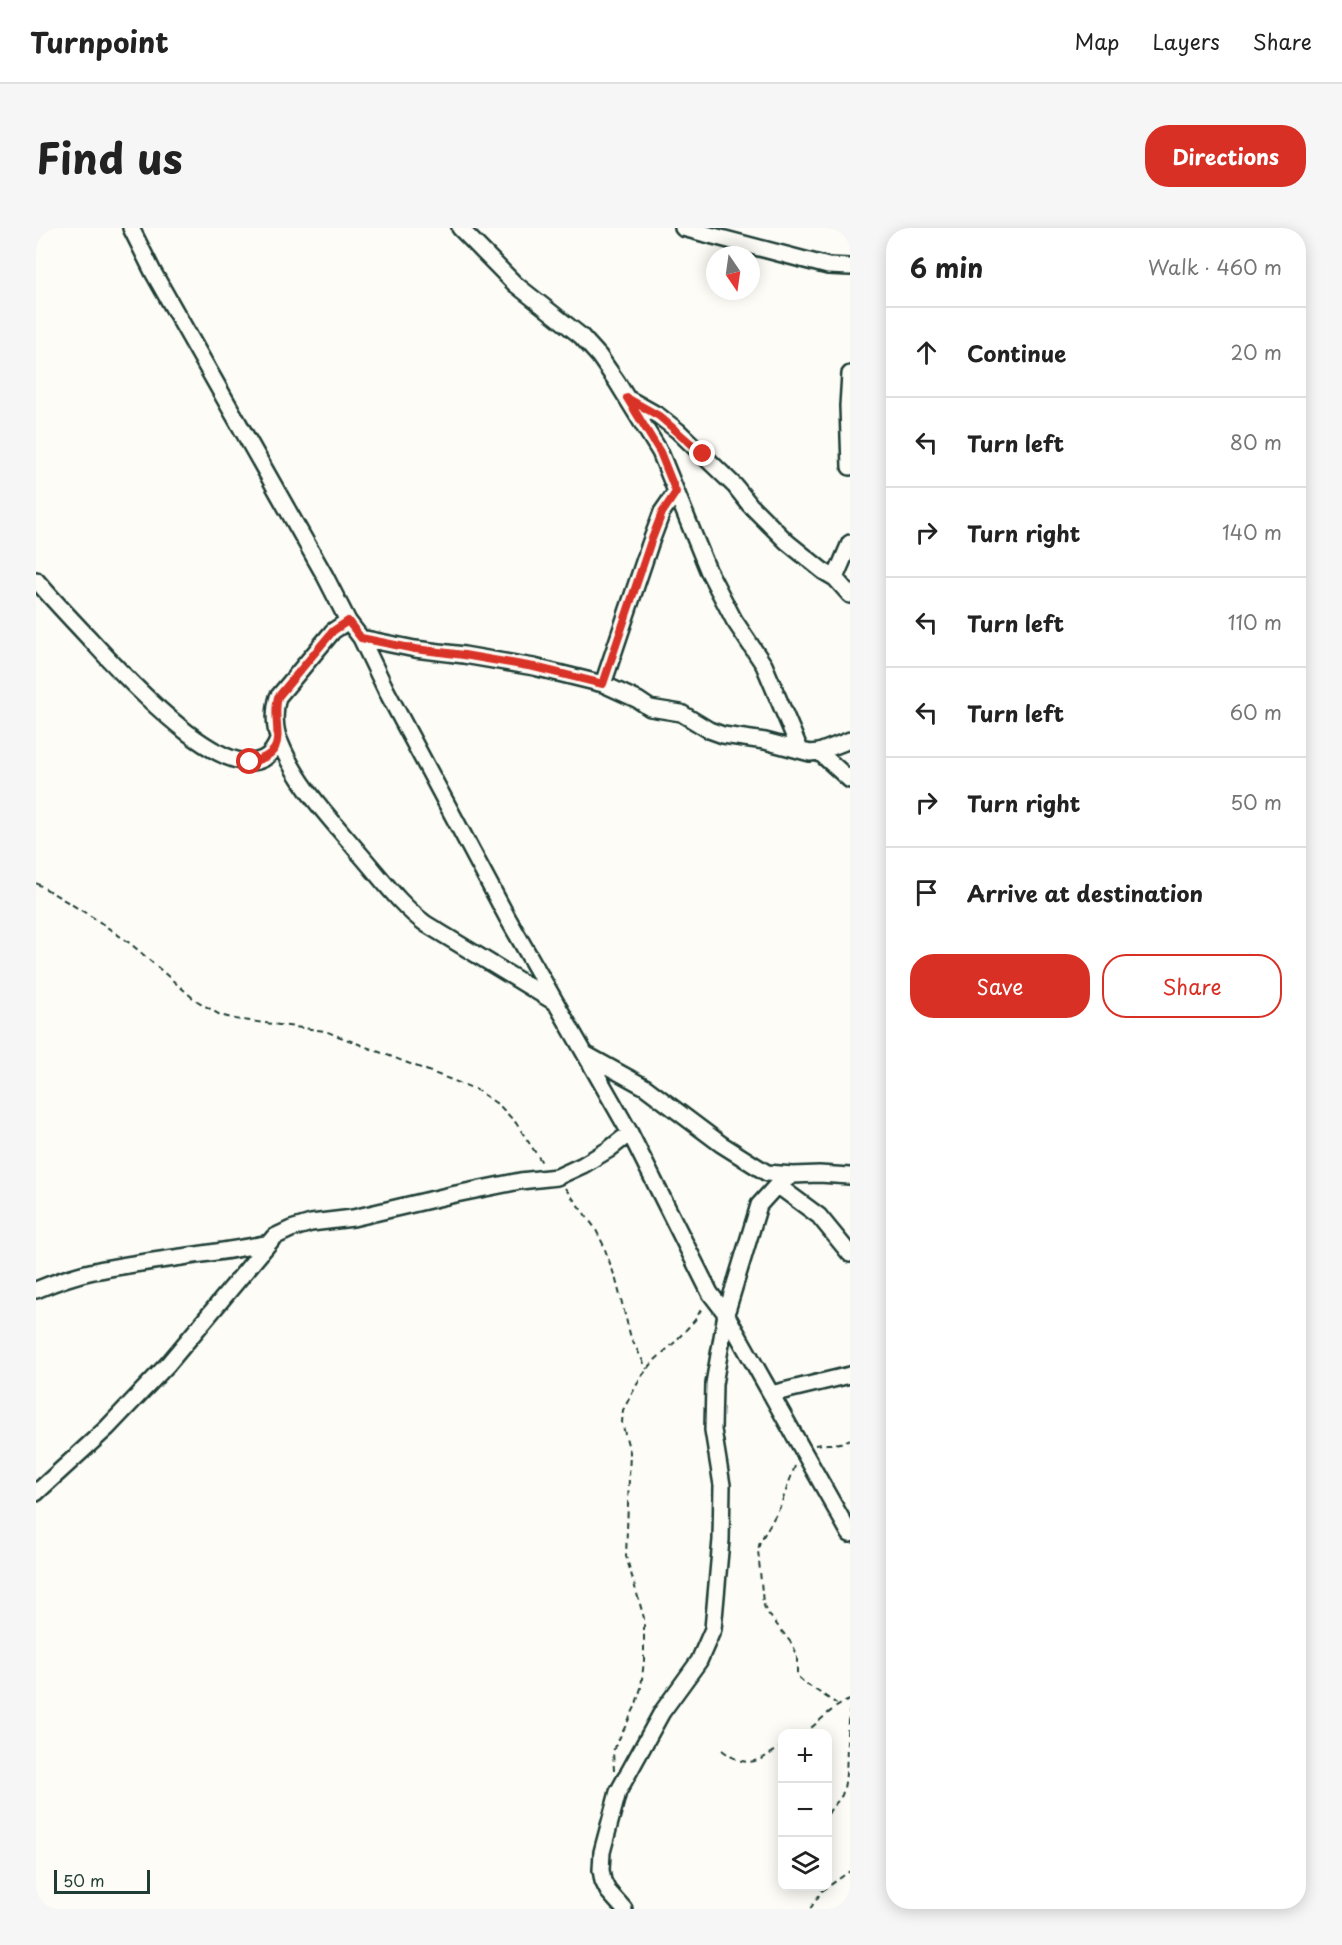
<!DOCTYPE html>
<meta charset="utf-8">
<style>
body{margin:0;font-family:"Playpen Sans",sans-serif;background:#f6f6f6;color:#222}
.controls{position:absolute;right:18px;bottom:18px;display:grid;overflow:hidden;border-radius:12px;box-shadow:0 3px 15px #0003}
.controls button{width:54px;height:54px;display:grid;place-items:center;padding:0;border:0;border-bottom:2px solid #e0e0e0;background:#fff;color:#222;font:30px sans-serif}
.compass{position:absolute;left:670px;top:18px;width:54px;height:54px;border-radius:50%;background:#fff;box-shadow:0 3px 15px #0003;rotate:167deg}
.scale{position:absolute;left:18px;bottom:15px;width:96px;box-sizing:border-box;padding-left:6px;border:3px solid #1f3d34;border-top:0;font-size:16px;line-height:21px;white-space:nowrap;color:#1f3d34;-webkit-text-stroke:4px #fdfcf7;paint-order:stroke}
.stop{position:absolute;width:18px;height:18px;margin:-14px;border:4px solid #d93025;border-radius:50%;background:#fff}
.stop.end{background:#d93025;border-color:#fff;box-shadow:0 2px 6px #0008}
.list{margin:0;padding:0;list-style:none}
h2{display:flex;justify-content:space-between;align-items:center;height:78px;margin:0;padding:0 24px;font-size:26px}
h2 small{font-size:20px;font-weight:400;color:#767676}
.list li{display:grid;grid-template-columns:39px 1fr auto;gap:18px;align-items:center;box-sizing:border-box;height:90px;padding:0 24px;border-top:2px solid #e0e0e0}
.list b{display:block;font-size:22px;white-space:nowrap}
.list em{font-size:20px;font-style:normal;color:#767676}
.actions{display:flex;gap:12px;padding:18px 24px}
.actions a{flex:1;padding:14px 0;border:2px solid #d93025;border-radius:24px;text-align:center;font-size:21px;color:#d93025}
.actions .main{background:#d93025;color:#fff}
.icon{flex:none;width:33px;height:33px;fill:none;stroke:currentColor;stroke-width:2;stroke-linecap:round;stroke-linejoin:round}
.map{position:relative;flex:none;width:814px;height:1681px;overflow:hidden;border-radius:24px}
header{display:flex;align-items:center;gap:36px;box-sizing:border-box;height:84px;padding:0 30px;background:#fff;border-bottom:2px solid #e0e0e0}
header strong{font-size:28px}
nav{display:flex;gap:33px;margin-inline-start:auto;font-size:21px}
.intro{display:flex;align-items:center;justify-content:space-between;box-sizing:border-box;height:144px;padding:0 36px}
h1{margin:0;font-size:42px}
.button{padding:15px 27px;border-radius:24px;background:#d93025;color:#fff;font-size:21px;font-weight:700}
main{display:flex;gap:36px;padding:0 36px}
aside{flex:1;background:#fff;border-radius:24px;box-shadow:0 3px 15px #0003}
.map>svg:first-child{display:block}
</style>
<header>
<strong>Turnpoint</strong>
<nav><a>Map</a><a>Layers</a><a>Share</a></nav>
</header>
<div class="intro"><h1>Find us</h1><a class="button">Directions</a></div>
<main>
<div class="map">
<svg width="814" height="1681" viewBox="0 0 814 1681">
<rect width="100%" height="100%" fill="#fdfcf7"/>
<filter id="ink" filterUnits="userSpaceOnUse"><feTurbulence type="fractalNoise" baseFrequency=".0167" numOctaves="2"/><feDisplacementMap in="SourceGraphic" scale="12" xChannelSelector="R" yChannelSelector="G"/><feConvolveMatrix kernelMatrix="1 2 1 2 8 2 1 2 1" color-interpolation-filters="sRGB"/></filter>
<g filter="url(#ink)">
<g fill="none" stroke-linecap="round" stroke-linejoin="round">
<g stroke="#1f3d34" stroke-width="20">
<path id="minor" d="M95 0 117 44 289 348 312 393 325 410 350 462 471 689 594 905 674 1065 690 1086 814 1306
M424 0 479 56 545 108 563 128 581 154 624 224 672 342 698 392 728 437 764 522
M647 0 792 38 814 39
M814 146 812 178 814 239
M591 170 623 188 642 203 699 258 714 277 751 314 787 343 799 350 814 367
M799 350 814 315
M0 352C17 372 35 391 53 410 78 437 213 590 242 512
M312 393 297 403 242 469C238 482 238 501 244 514 261 557 295 591 324 626 345 650 364 677 390 696L520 775
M325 410 379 421 428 427 498 439 567 456 602 472 614 480 645 485 673 502 687 507 729 513 774 525 783 524 814 512
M567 456 614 316 626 284 640 264
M783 524 814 552
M551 827 609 859 685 916 731 945 757 947 783 946 814 948
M741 957 783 988 814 1026
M0 1062C19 1054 38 1047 58 1043 116 1031 175 1027 233 1015
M735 1166 814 1147
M0 1265 71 1200 132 1136 238 1009 255 1001 275 995 317 990 415 967 484 953 521 949 547 937 572 922 594 905
M588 1681 572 1663 567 1653 565 1642 566 1624 582 1564 626 1484 663 1433 677 1401 685 1312 686 1257 677 1202 678 1156 690 1086 723 977 741 957 757 947"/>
</g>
<path stroke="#1f3d34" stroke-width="2" stroke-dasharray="6 4.5" stroke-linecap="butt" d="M0 655 58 690 95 716 158 771 184 787 199 791 289 803 439 861 463 877 480 895 507 936
M529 960 559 1000 567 1016 580 1052 595 1110 611 1141
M779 1217C792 1215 802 1218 814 1211
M759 1238 744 1279 724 1314 722 1322 727 1375 730 1383 756 1416 761 1426V1448L769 1455 801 1476
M767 1506C783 1495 796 1478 814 1472
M686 1522C710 1541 722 1535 746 1518
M578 1543 577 1523 599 1479 605 1460 608 1432V1390L590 1328 594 1224 586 1195 587 1182 605 1149 619 1132 638 1115 659 1092 667 1078
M792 1586C795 1579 802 1574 806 1567 814 1544 808 1508 814 1481
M786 1663 814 1643
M774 1681 786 1663 785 1658"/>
<use href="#minor" stroke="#fdfcf7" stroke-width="15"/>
</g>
</g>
<g fill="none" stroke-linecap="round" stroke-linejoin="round" filter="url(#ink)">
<path stroke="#d93025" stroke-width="8" d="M214 534C258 525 234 498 242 469L297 403 312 393 325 410 379 421 428 427 498 439 567 456 614 316 626 285 640 264 624 224 591 170 623 188 667 226"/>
</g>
</svg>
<div class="controls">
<button>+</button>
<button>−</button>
<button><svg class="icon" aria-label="layers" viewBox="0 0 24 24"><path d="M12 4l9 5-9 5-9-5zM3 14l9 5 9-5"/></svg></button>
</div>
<svg class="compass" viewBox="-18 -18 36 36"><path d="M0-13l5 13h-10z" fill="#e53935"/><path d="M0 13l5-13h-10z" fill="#767676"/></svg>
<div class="scale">50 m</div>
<div class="stop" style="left:214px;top:534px"></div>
<div class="stop end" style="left:667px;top:226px"></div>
</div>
<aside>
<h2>6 min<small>Walk · 460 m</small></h2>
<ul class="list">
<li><svg class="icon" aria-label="ahead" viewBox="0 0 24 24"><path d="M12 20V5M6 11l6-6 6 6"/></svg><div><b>Continue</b></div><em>20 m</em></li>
<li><svg class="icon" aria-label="left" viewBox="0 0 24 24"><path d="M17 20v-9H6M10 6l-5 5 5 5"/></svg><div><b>Turn left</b></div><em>80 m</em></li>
<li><svg class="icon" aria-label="right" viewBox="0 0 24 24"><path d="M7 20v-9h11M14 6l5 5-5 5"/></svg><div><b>Turn right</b></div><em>140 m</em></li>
<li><svg class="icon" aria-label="left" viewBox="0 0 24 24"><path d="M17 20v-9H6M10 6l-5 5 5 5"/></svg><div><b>Turn left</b></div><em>110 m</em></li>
<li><svg class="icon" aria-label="left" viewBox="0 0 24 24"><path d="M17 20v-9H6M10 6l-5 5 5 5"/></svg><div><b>Turn left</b></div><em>60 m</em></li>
<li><svg class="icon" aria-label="right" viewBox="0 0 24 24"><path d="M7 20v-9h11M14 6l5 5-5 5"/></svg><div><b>Turn right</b></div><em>50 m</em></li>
<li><svg class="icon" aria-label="arrive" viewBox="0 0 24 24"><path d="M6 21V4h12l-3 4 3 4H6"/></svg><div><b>Arrive at destination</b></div></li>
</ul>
<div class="actions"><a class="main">Save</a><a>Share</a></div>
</aside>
</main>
